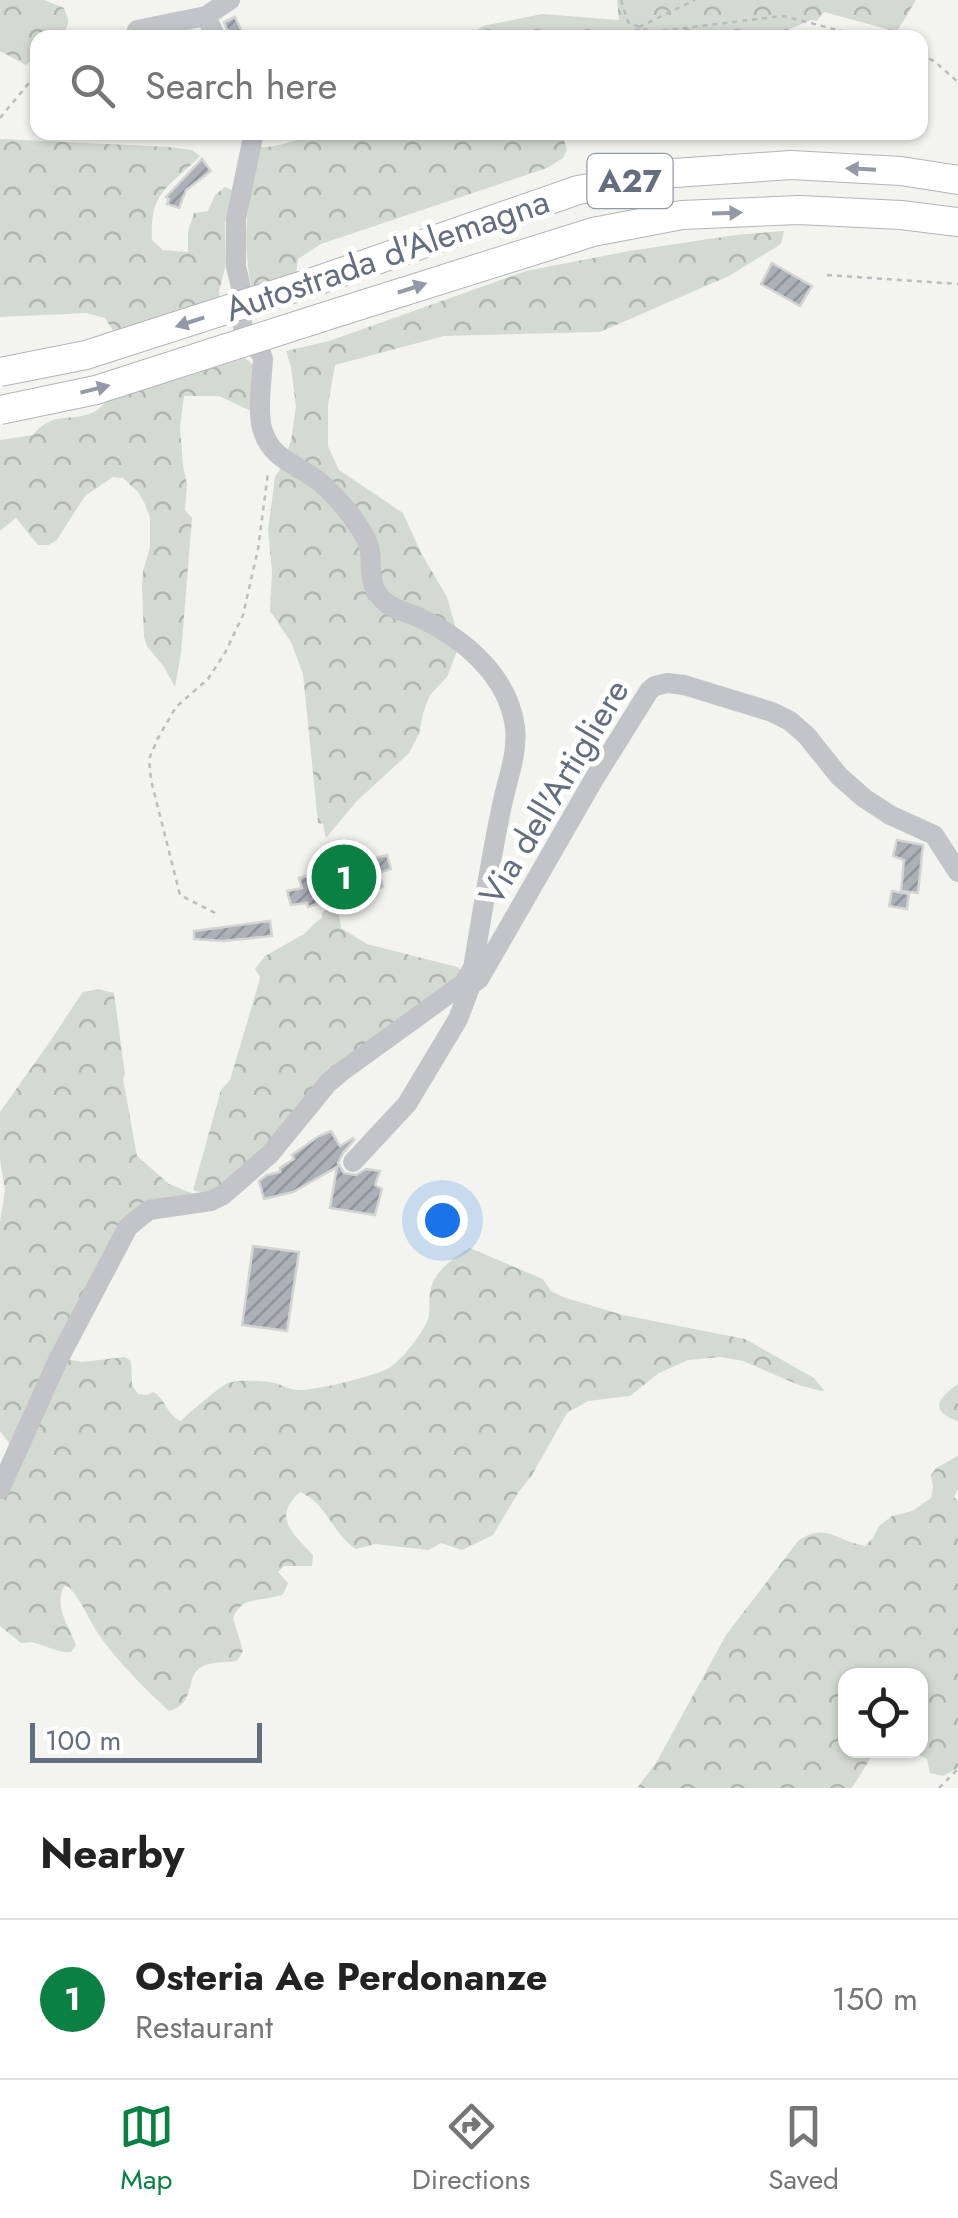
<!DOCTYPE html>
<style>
body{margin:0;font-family:Jost,sans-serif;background:#f6f6f6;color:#222}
.controls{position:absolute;right:30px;bottom:30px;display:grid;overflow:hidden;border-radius:20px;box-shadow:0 2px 8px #0004}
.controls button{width:90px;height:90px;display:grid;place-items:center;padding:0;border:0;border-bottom:2px solid #e0e0e0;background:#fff;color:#222;font:50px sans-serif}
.scale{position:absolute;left:30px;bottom:25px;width:232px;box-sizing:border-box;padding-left:10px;border:5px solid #656e7f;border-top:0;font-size:28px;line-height:35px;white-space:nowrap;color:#656e7f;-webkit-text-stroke:8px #fff;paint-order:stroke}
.you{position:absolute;left:442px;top:1220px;width:35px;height:35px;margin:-25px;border:8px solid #fff;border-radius:50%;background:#1a73e8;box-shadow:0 0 0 15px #1a73e833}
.badge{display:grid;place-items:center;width:65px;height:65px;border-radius:50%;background:#0b8043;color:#fff;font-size:32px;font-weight:700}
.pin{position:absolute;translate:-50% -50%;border:5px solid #fff;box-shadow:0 2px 10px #0006}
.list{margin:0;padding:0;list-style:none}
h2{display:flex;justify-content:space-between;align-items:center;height:130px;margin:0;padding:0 40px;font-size:42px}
h2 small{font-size:32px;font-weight:400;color:#767676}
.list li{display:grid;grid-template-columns:65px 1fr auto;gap:30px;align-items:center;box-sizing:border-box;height:160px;padding:0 40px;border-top:2px solid #e0e0e0}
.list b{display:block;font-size:38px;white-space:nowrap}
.list p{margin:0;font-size:32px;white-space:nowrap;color:#767676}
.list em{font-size:32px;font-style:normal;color:#767676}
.icon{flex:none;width:55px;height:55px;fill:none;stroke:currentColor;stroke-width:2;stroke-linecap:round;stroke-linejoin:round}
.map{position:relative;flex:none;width:958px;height:1788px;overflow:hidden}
.search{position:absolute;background:#fff;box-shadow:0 2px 8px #0004;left:30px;right:30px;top:30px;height:110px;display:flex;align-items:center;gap:25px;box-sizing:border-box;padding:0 35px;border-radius:20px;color:#767676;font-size:38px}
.sheet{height:290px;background:#fff}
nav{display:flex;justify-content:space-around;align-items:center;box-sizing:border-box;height:140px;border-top:2px solid #e0e0e0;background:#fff;font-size:28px;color:#767676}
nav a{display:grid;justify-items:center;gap:5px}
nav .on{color:#0b8043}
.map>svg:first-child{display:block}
</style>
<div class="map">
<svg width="958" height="1788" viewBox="0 0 958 1788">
<defs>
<pattern id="forest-crowns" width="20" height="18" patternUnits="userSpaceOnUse" patternTransform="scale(2.5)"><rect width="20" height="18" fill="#d3dad1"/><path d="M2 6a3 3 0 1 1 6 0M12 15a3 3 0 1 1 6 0" fill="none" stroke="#afb5af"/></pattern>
<pattern id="building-hatch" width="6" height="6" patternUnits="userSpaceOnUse" patternTransform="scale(2.5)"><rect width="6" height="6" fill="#acb1b7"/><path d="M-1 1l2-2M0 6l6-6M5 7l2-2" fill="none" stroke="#90949a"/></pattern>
</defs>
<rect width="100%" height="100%" fill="#f3f4f0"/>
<path fill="url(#forest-crowns)" d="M0 0H44L64 8C65 13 69 18 68 23 67 36 48 38 38 38L37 55 26 65 0 51Z
M617 0H916L898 30 894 31 824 12 817 21 811 20 771 37H467L483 26 542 14 619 20Z
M323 132 562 133 567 150 563 158 547 168 321 244 298 259 296 274 252 289C240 237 249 199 258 147 277 149 303 137 323 132Z
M0 139 169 147 192 150 200 156C170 187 149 190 152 240L163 250 188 252V231L194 213 208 211 215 195 225 187 232 190 225 224 226 264 219 291 220 301 115 334 105 318 86 313 0 317Z
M784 231 781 244 729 276 600 332 444 336 335 365 328 405V446L339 470 403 513 421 553 447 597 460 643 447 677 430 695 423 713 419 734 409 753 356 802 326 838 323 824 318 823 303 674 291 642 270 611 272 571 268 530 275 477 282 466 291 441 296 406 291 367 286 351 329 341 526 271 629 251 736 235Z
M245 358 257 368 261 416 219 396H184L180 427 183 466 187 484 185 510 192 518 181 653 175 687 164 667 147 646 144 637 142 587 143 571 150 547V518L145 504 138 492 123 478 113 477 85 496 56 541 48 545H38L16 518 0 531V440L33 435C53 410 71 423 94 412 99 410 102 405 107 401Z
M330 905H335L338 908 341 928 367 944 457 967 463 971 290 1120 222 1189 203 1193 193 1190 221 1090 230 1080 259 982 260 977 255 969 265 956 304 934 322 917V913Z
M98 989 114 993 125 1074 123 1079 137 1156 169 1184 199 1196 146 1212 12 1447 0 1431V1222L5 1190 0 1160V1112L51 1040 78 999 83 992Z
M470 1248 543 1279 551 1291 563 1297 623 1315 745 1339 814 1378 824 1390 821 1391 799 1385 743 1361 720 1357 688 1360 659 1373 630 1396 588 1401 567 1413 532 1475 518 1493 493 1535 462 1550 441 1543 429 1550 375 1544 356 1549C333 1535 326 1502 300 1492 271 1518 294 1534 313 1555L312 1566H284L278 1572 288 1583 283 1594C263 1603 242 1594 233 1618L243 1651 237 1661C226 1663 214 1661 203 1666 183 1676 198 1703 169 1711 145 1689 117 1661 99 1635 88 1619 82 1601 69 1587L64 1586C54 1607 68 1625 76 1645L71 1652H62L32 1642 21 1643 0 1626V1484L62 1358 82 1362 125 1357 131 1361 132 1385 138 1394 147 1395 153 1392C166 1398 166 1415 181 1421 187 1414 222 1385 228 1383 240 1379 262 1381 275 1383 282 1385 289 1389 297 1390 313 1391 372 1377 387 1369 400 1363 427 1329 429 1315 430 1305 428 1295 432 1285 437 1269 456 1256 470 1248Z
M958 1384V1421C928 1411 938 1398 958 1384Z
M958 1456V1489L954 1497 958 1501V1768L943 1776 930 1773 927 1759 911 1751 920 1750V1676H846V1750L875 1751 852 1788H637L656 1763 726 1635 798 1541C825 1522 835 1540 865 1546L873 1538 879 1526 892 1516 912 1511 931 1498 933 1488 931 1475 936 1468Z"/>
<path fill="url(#building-hatch)" stroke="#d4d5d3" stroke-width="2.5" d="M235 17 245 38H230L224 22Z
M202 159 211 171 186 190 179 208 167 204 169 199 166 197Z
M772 263 812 286 800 306 761 284Z
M897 840 923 845 918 893 901 891 904 860 893 856Z
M387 855 391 869 379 873 383 887 339 897 308 907 307 903 291 905 287 891 302 888 299 878Z
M892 891 909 894 907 909 889 906Z
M270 921 272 936 223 941 194 939V931Z
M331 1131 340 1146 353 1138 354 1140 343 1153 338 1163 344 1173 356 1175 366 1169 380 1171 375 1185 382 1189 375 1215 330 1208 337 1167 293 1192 264 1199 259 1181 267 1175 280 1172V1168L294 1159 292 1155 319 1136Z
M253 1246 299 1252 287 1331 242 1325Z"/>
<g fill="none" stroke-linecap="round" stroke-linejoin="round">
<g stroke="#b2b4b8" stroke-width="30">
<path id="highway" d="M316 281 578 190 674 173 791 165 901 171 958 180
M320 318 593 232 682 215 799 210 901 215 958 222"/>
</g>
<path stroke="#bbbcbf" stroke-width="2.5" stroke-dasharray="5 5" stroke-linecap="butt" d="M621 0 628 22 651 32 783 16 869 38
M639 27 695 0
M104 38 121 34
M920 55 934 61 958 82
M0 118 38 72
M827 275 958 284
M215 913 180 895 151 780 149 759 158 738 176 707 208 679 225 653 243 615 258 549 268 473
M939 1788 958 1769"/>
<path stroke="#c2c4c8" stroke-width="20" d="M206 16 216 38
M137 30 206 16 230 0
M475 982 479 979 594 779 649 691 655 686 667 683 684 685 772 712 790 721 807 736 839 776 864 798 890 815 934 835 958 872
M353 1162 407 1104 458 1019 471 985
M0 1489 58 1360 128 1227 149 1210 211 1201 223 1195 270 1154 328 1083 341 1072 464 983 473 968C482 915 490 862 501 810 506 782 518 756 515 727 508 675 463 638 418 617 406 612 394 610 384 601 368 587 372 569 370 551 369 543 362 531 357 524 348 510 334 495 322 484 300 464 271 462 262 428 257 410 262 379 263 359L261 353 247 340 238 310 242 292 236 266V219L254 132"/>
<use href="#highway" stroke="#fff" stroke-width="28"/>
<g stroke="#b2b4b8" stroke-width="30" stroke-linecap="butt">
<path id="highway-bridge" d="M0 372 86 355 316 281
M0 410 96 390 320 318"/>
</g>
<use href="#highway-bridge" stroke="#fff" stroke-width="28"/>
</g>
<defs><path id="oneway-solid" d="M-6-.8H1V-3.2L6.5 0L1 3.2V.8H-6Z" transform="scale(2.5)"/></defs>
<g fill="#939aa5">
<use href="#oneway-solid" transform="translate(861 169) rotate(-177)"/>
<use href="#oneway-solid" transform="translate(727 213) rotate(-2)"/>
<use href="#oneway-solid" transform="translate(412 288) rotate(-18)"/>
<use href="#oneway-solid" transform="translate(190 322) rotate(162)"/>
<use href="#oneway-solid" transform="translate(95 389) rotate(-14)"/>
</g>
<g text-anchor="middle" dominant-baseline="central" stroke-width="10" stroke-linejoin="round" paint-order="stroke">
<rect fill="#fff" stroke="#939aa5" stroke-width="2.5" x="587.5" y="154" width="85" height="54" rx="8"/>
<g font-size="32" font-weight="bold" fill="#656e7f">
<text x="630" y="181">A27</text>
</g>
<g font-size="35" fill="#656e7f" stroke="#fff">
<text transform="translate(387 255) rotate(-19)">Autostrada d'Alemagna</text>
<text transform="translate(554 792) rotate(-59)">Via dell'Artigliere</text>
</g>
</g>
</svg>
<div class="controls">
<button><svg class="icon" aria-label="locate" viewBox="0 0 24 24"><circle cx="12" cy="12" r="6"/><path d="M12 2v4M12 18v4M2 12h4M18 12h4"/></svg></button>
</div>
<div class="scale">100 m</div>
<div class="you"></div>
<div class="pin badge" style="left:344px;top:877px">1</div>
<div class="search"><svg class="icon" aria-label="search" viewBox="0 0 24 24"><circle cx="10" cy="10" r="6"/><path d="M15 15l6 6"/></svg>Search here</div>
</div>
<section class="sheet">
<h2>Nearby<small></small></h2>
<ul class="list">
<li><span class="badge">1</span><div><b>Osteria Ae Perdonanze</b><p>Restaurant</p></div><em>150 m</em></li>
</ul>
</section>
<nav>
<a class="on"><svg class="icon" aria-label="map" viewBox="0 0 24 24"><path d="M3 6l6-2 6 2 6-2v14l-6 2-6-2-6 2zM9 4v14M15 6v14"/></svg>Map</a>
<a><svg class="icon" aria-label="directions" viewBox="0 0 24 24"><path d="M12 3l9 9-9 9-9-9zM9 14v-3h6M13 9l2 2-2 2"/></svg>Directions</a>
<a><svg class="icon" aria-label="saved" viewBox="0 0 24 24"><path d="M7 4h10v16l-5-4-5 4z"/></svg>Saved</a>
</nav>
